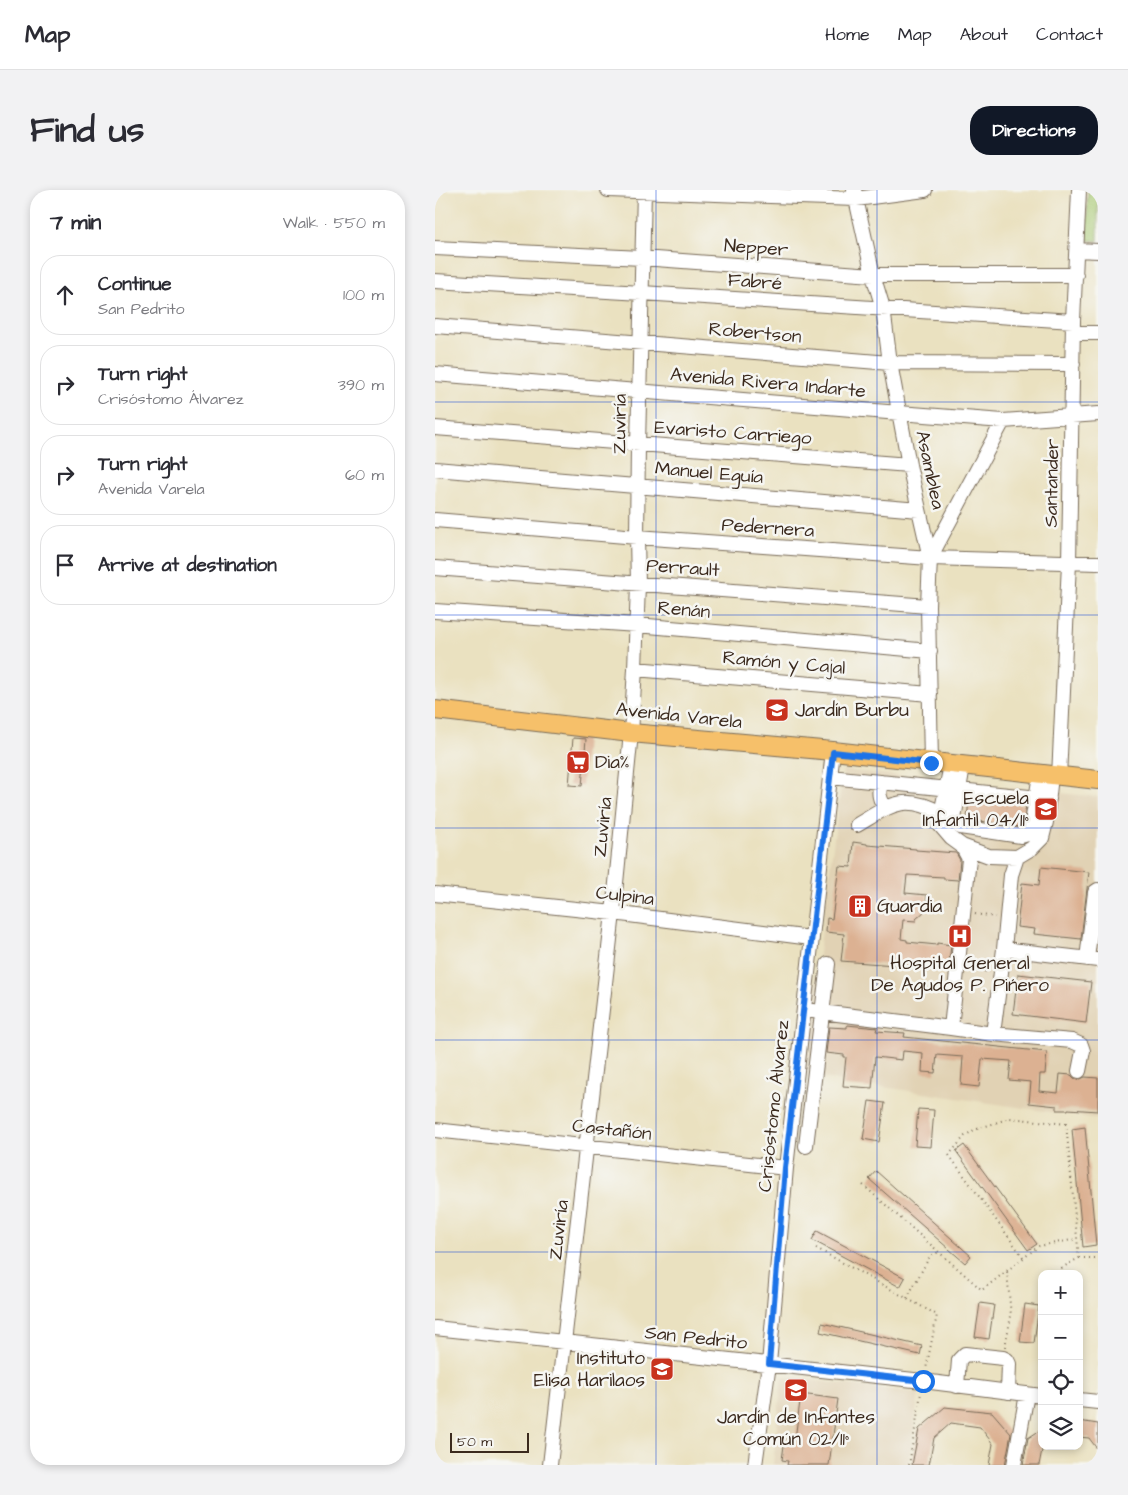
<!DOCTYPE html>
<meta charset="utf-8">
<style>
body{margin:0;font-family:"Architects Daughter",sans-serif;background:#f2f2f3;color:#2b2b33}
.controls{position:absolute;right:15px;bottom:15px;display:grid;overflow:hidden;border-radius:10px;box-shadow:0 2px 8px #0003}
.controls button{width:45px;height:45px;display:grid;place-items:center;padding:0;border:0;border-bottom:1px solid #e1e1e2;background:#fff;color:#2b2b33;font:25px sans-serif}
.scale{position:absolute;left:15px;bottom:12px;width:79px;box-sizing:border-box;padding-left:5px;border:2px solid #3b2a1e;border-top:0;font-size:14px;line-height:18px;white-space:nowrap;color:#3b2a1e;-webkit-text-stroke:4px #f6f6f2;paint-order:stroke}
.stop{position:absolute;width:15px;height:15px;margin:-11px;border:4px solid #1a73e8;border-radius:50%;background:#fff}
.stop.end{background:#1a73e8;border-color:#fff;box-shadow:0 1px 5px #0008}
.list{margin:0;padding:0;list-style:none}
h2{display:flex;justify-content:space-between;align-items:center;height:65px;margin:0;padding:0 20px;font-size:21px}
h2 small{font-size:16px;font-weight:400;color:#7c7c81}
.list li{display:grid;grid-template-columns:32px 1fr auto;gap:15px;align-items:center;box-sizing:border-box;height:80px;margin:0 10px 10px;padding:0 10px;border:1px solid #e1e1e2;border-radius:20px}
.list b{display:block;font-size:19px;white-space:nowrap}
.list p{margin:0;font-size:16px;white-space:nowrap;color:#7c7c81}
.list em{font-size:16px;font-style:normal;color:#7c7c81}
.icon{flex:none;width:28px;height:28px;fill:none;stroke:currentColor;stroke-width:2;stroke-linecap:round;stroke-linejoin:round}
.map{position:relative;flex:none;width:663px;height:1275px;overflow:hidden;border-radius:20px}
header{display:flex;align-items:center;gap:30px;box-sizing:border-box;height:70px;padding:0 25px;background:#fff;border-bottom:1px solid #e1e1e2}
header strong{font-size:24px}
nav{display:flex;gap:28px;margin-inline-start:auto;font-size:18px}
.intro{display:flex;align-items:center;justify-content:space-between;box-sizing:border-box;height:120px;padding:0 30px}
h1{margin:0;font-size:35px}
.button{padding:12px 22px;border-radius:20px;background:#111827;color:#fff;font-size:18px;font-weight:700}
main{display:flex;gap:30px;padding:0 30px}
aside{flex:1;background:#fff;border-radius:20px;box-shadow:0 2px 8px #0003}
.map>svg:first-child{display:block}
</style>
<header>
<strong>Map</strong>
<nav><a>Home</a><a>Map</a><a>About</a><a>Contact</a></nav>
</header>
<div class="intro"><h1>Find us</h1><a class="button">Directions</a></div>
<main>
<aside>
<h2>7 min<small>Walk · 550 m</small></h2>
<ul class="list">
<li><svg class="icon" aria-label="ahead" viewBox="0 0 24 24"><path d="M12 20V5M6 11l6-6 6 6"/></svg><div><b>Continue</b><p>San Pedrito</p></div><em>100 m</em></li>
<li><svg class="icon" aria-label="right" viewBox="0 0 24 24"><path d="M7 20v-9h11M14 6l5 5-5 5"/></svg><div><b>Turn right</b><p>Crisóstomo Álvarez</p></div><em>390 m</em></li>
<li><svg class="icon" aria-label="right" viewBox="0 0 24 24"><path d="M7 20v-9h11M14 6l5 5-5 5"/></svg><div><b>Turn right</b><p>Avenida Varela</p></div><em>60 m</em></li>
<li><svg class="icon" aria-label="arrive" viewBox="0 0 24 24"><path d="M6 21V4h12l-3 4 3 4H6"/></svg><div><b>Arrive at destination</b></div></li>
</ul>
</aside>
<div class="map">
<svg width="663" height="1275" viewBox="0 0 663 1275">
<rect width="100%" height="100%" fill="#f6f6f2"/>
<filter id="ink" filterUnits="userSpaceOnUse"><feTurbulence type="fractalNoise" baseFrequency=".02" numOctaves="2"/><feDisplacementMap in="SourceGraphic" scale="10" xChannelSelector="R" yChannelSelector="G"/><feConvolveMatrix kernelMatrix="1 2 1 2 8 2 1 2 1" color-interpolation-filters="sRGB"/></filter>
<filter id="wash" filterUnits="userSpaceOnUse"><feTurbulence type="fractalNoise" baseFrequency=".0096" numOctaves="4" result="noise"/><feDisplacementMap in="SourceGraphic" scale="20" xChannelSelector="R" yChannelSelector="G"/><feGaussianBlur stdDeviation="1.12" result="paint"/><feColorMatrix in="noise" values="0 0 0 0 0 0 0 0 0 0 0 0 0 0 0 0 0 1.4 0 .05"/><feComposite in="paint" operator="in"/></filter>
<g filter="url(#wash)">
<rect width="100%" height="100%" fill="#eae1c0"/>
<path fill="#e1d2b4" d="M408 580 663 607V929L368 885Z
M347 1187 484 1203 473 1275H338Z"/>
<path fill="#a6c870" stroke="#707947" d="M653 0H663V51L651 50Z"/>
<g id="blocks">
<path fill="#dcb192" d="M138 548 151 549 147 596 134 595Z
M534 610 591 615 588 636 585 637 532 629Z
M418 652 432 654V655L481 659V660L521 663 525 670 523 690 509 689V687L472 685 470 703 492 705 490 721 481 729V731L468 730 466 749 472 750V752L502 755V753L516 755 513 781 500 780V778L406 771 409 744 391 742 392 728 397 729 404 676 416 677Z
M606 677 654 682 646 749 599 744 600 739 582 737 587 693 604 695Z
M583 784 656 792 651 833 578 824Z
M412 835 442 838 441 841 470 843 469 847 612 862 610 884H605L604 901 623 903 625 884 636 885 639 888 643 890 650 887 663 888V921L633 919V920H622V916L594 913 596 892 574 890 576 871 547 869 544 897 526 895 528 867 502 865 500 883 487 882 488 863 468 861 467 870 440 867 437 898 408 896 411 867H409V865L391 863 394 837 412 838Z
M434 911 450 913 444 952 428 949Z
M483 919 499 920 496 957 480 956Z
M650 937 661 1055 648 1057 637 939Z
M529 955 602 1054 593 1060 521 961Z
M441 981 536 1066 530 1073 434 989Z
M382 1041 470 1088 465 1097 377 1050Z
M545 1113 559 1115 554 1149 540 1147Z
M590 1114 604 1116 599 1153 585 1152Z
M387 1133 487 1156 485 1165 385 1142Z
M366 1204 403 1209 394 1275H352L353 1271 347 1270 350 1248 360 1249Z
M510 1217 557 1222 576 1244 570 1275H554L558 1254 545 1237 516 1233 499 1248 494 1275H477L484 1239Z
M644 1231 663 1234V1260L654 1248 644 1247Z
M607 1239V1260L604 1275H588L593 1248Z"/>
</g>
</g>
<g filter="url(#ink)">
<use href="#blocks" fill-opacity="0" stroke="#786a57" stroke-width="1"/>
<g fill="none" stroke-linecap="round" stroke-linejoin="round">
<g stroke="#786a57" stroke-width="16">
<path id="minor" d="M173 0 421 9 490 0
M419 0 438 85 448 118 455 173 474 275 495 368 493 416 496 573
M0 58 207 68 438 85H641
M642 60 663 61
M0 91 207 103 638 131
M0 136 455 173 638 174
M639 143H663
M0 184 464 223 568 231 663 224
M0 238 474 275
M0 279 484 320
M0 330 202 347 495 368 663 373
M495 368 568 231
M0 378 493 416
M0 421 202 435 495 461
M200 479 495 504
M516 575 504 634 516 648 527 656 534 669 516 838 558 844 569 759 576 685 582 667 597 658 607 648 611 632 616 586
M528 576 519 629 525 637 586 646 593 644 596 639 605 585
M395 587 614 609
M624 587 634 373 638 131 644 0
M446 592C443 603 444 610 451 618
M422 635C456 615 468 603 506 623
M527 656 554 666 582 667
M0 704 178 723 376 748
M569 759 663 770
M652 769 660 702 663 700
M378 821 516 838
M558 844 637 851 646 855 648 861 644 881
M0 940 351 978
M371 956 393 774
M0 1138 488 1191 607 1206
M522 1196 524 1170 530 1164 568 1168 572 1170 574 1174 573 1202
M644 1210 663 1212
M115 1275 178 723 196 543 200 479 203 394 202 347 203 255 209 0
M320 1275 334 1174 351 978 398 561
M579 1275 592 1204"/>
</g>
<g stroke="#786a57" stroke-width="20">
<path id="major" d="M0 520 196 543 398 561 663 590"/>
</g>
<path stroke="#786a57" stroke-width="2" stroke-dasharray="1 4" stroke-linecap="butt" d="M540 724 560 727
M535 780 555 782
M428 995 547 1100 604 1056 642 1049
M381 1058 502 1125 491 1179
M588 1067 514 965 530 946 539 940 575 928 631 934 644 1068 625 1079V1084
M644 1068H663
M472 1108 495 1066 504 1062
M570 1157 576 1126 572 1081
M474 1275 486 1203"/>
<use href="#minor" stroke="#fff" stroke-width="14"/>
<use href="#major" stroke="#f6c06b" stroke-width="18"/>
</g>
</g>
<g fill="none" stroke-linecap="round" stroke-linejoin="round" filter="url(#ink)">
<path stroke="#1a73e8" stroke-width="6" d="M488 1191 334 1174 350 978 398 562 496 573"/>
</g>
<path fill="none" stroke="#1d4ed8" stroke-width="1" stroke-opacity="0.55" d="M221 0V1275M442 0V1275M0 212H663M0 425H663M0 638H663M0 850H663M0 1062H663"/>
<defs>
<g id="school-square" transform="scale(1.25)"><rect x="-9" y="-9" width="18" height="18" rx="4" fill="#c8321e" stroke="#f6f6f2"/><path d="M0-5L7-2L0 1L-7-2ZM-4 1L0 2.5L4 1V4Q0 6-4 4Z" fill="#fff"/></g>
<g id="supermarket-square" transform="scale(1.25)"><rect x="-9" y="-9" width="18" height="18" rx="4" fill="#c8321e" stroke="#f6f6f2"/><path d="M-6-5.5h2.5l.6 2H6L4.5 2H-2.5L-4.4-4H-6ZM-1.5 3.2a1.3 1.3 0 1 0 .1 0ZM3 3.2a1.3 1.3 0 1 0 .1 0Z" fill="#fff"/></g>
<g id="building-square" transform="scale(1.25)"><rect x="-9" y="-9" width="18" height="18" rx="4" fill="#c8321e" stroke="#f6f6f2"/><path d="M-4-6H4V6H1V3H-1V6H-4ZM-2.5-4.3h1.7v1.8h-1.7ZM.8-4.3h1.7v1.8H.8ZM-2.5-1h1.7V.8h-1.7ZM.8-1h1.7V.8H.8Z" fill="#fff"/></g>
<g id="hospital-square" transform="scale(1.25)"><rect x="-9" y="-9" width="18" height="18" rx="4" fill="#c8321e" stroke="#f6f6f2"/><path d="M-5-5h3v3.5h4V-5h3V5h-3V1.5h-4V5h-3Z" fill="#fff"/></g>
</defs>
<g fill-rule="evenodd">
<use href="#school-square" x="342" y="520"/>
<use href="#supermarket-square" x="143" y="572"/>
<use href="#school-square" x="611" y="619"/>
<use href="#building-square" x="425" y="716"/>
<use href="#hospital-square" x="525" y="746"/>
<use href="#school-square" x="227" y="1179"/>
<use href="#school-square" x="361" y="1200"/>
</g>
<g text-anchor="middle" dominant-baseline="central" stroke-width="5" stroke-linejoin="round" paint-order="stroke">
<g font-size="19" fill="#3b2a1e" stroke="#f6f6f2">
<text transform="translate(321 58) rotate(4)">Nepper</text>
<text transform="translate(320 92) rotate(4)">Fabré</text>
<text transform="translate(320 143) rotate(5)">Robertson</text>
<text transform="translate(333 193) rotate(5)">Avenida Rivera Indarte</text>
<text transform="translate(185 234) rotate(-89)">Zuviría</text>
<text transform="translate(298 243) rotate(4)">Evaristo Carriego</text>
<text transform="translate(495 280) rotate(78)">Asamblea</text>
<text transform="translate(274 283) rotate(5)">Manuel Eguía</text>
<text transform="translate(617 293) rotate(-89)">Santander</text>
<text transform="translate(333 338) rotate(4)">Pedernera</text>
<text transform="translate(248 378) rotate(4)">Perrault</text>
<text transform="translate(249 420) rotate(5)">Renán</text>
<text transform="translate(349 473) rotate(5)">Ramón y Cajal</text>
<text transform="translate(244 526) rotate(6)">Avenida Varela</text>
<text transform="translate(168 637) rotate(-84)">Zuviría</text>
<text transform="translate(190 706) rotate(7)">Culpina</text>
<text transform="translate(339 916) rotate(-84)">Crisóstomo Álvarez</text>
<text transform="translate(177 940) rotate(6)">Castañón</text>
<text transform="translate(124 1040) rotate(-83)">Zuviría</text>
<text transform="translate(261 1148) rotate(6)">San Pedrito</text>
</g>
<g font-size="19" fill="#3b2a1e" stroke="#f6f6f2" text-anchor="start">
<text x="360" y="520">Jardín Burbu</text>
<text x="160" y="572">Dia%</text>
<text x="594" y="608" text-anchor="end">Escuela<tspan x="594" dy="22">Infantil 04/11°</tspan></text>
<text x="442" y="716">Guardia</text>
<text x="525" y="773" text-anchor="middle">Hospital General<tspan x="525" dy="22">De Agudos P. Pińero</tspan></text>
<text x="210" y="1168" text-anchor="end">Instituto<tspan x="210" dy="22">Elisa Harilaos</tspan></text>
<text x="361" y="1227" text-anchor="middle">Jardín de Infantes<tspan x="361" dy="22">Común 02/11°</tspan></text>
</g>
</g>
</svg>
<div class="controls">
<button>+</button>
<button>−</button>
<button><svg class="icon" aria-label="locate" viewBox="0 0 24 24"><circle cx="12" cy="12" r="6"/><path d="M12 2v4M12 18v4M2 12h4M18 12h4"/></svg></button>
<button><svg class="icon" aria-label="layers" viewBox="0 0 24 24"><path d="M12 4l9 5-9 5-9-5zM3 14l9 5 9-5"/></svg></button>
</div>
<div class="scale">50 m</div>
<div class="stop" style="left:488px;top:1191px"></div>
<div class="stop end" style="left:496px;top:573px"></div>
</div>
</main>
